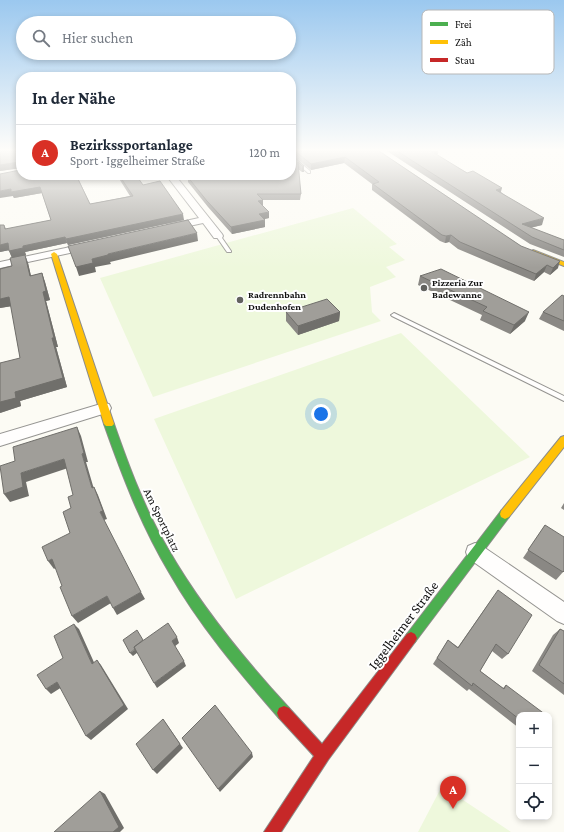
<!DOCTYPE html>
<html lang="de">
<meta charset="utf-8">
<style>
body{margin:0;font-family:"Crimson Pro",serif;background:#f6f6f7;color:#1f2937}
.controls{position:absolute;right:12px;bottom:12px;display:grid;overflow:hidden;border-radius:8px;box-shadow:0 2px 6px #0003}
.controls button{width:36px;height:36px;display:grid;place-items:center;padding:0;border:0;border-bottom:1px solid #e0e1e3;background:#fff;color:#1f2937;font:20px sans-serif}
.you{position:absolute;left:321px;top:414px;width:14px;height:14px;margin:-10px;border:3px solid #fff;border-radius:50%;background:#1a73e8;box-shadow:0 0 0 6px #1a73e833}
.badge{display:grid;place-items:center;width:26px;height:26px;border-radius:50%;background:#d93025;color:#fff;font-size:13px;font-weight:700}
.pin{position:absolute;translate:-50% -33px;filter:drop-shadow(0 1px 2px #0008)}
.pin::after{content:'';position:absolute;top:21px;width:14px;height:12px;background:inherit;clip-path:polygon(0 0,100% 0,50% 100%)}
.list{margin:0;padding:0;list-style:none}
h2{display:flex;justify-content:space-between;align-items:center;height:52px;margin:0;padding:0 16px;font-size:17px}
h2 small{font-size:13px;font-weight:400;color:#747a83}
.list li{display:grid;grid-template-columns:26px 1fr auto;gap:12px;align-items:center;box-sizing:border-box;height:56px;padding:0 16px;border-top:1px solid #e0e1e3}
.list b{display:block;font-size:15px;white-space:nowrap}
.list p{margin:0;font-size:13px;white-space:nowrap;color:#747a83}
.list em{font-size:13px;font-style:normal;color:#747a83}
.icon{flex:none;width:22px;height:22px;fill:none;stroke:currentColor;stroke-width:2;stroke-linecap:round;stroke-linejoin:round}
.map{position:relative;flex:none;width:564px;height:832px;overflow:hidden}
.search{position:absolute;background:#fff;box-shadow:0 2px 6px #0003;left:16px;top:16px;width:280px;height:44px;display:flex;align-items:center;gap:10px;box-sizing:border-box;padding:0 14px;border-radius:22px;color:#747a83;font-size:15px}
.panel{position:absolute;background:#fff;box-shadow:0 2px 6px #0003;left:16px;top:72px;width:280px;height:108px;border-radius:16px}
.map>svg:first-child{display:block}
</style>
<div class="map">
<svg width="564" height="832" viewBox="0 0 564 832">
<rect width="100%" height="100%" fill="#fcfbf4"/>
<path fill="#eef8dc" d="M353 208 397 244 389 247 405 260 386 267 396 277 370 287 372 312 381 321 153 397 100 278Z
M401 333 530 457 236 599 154 419Z
M442 786 511 832H418Z"/>
<g fill="none" stroke-linecap="round" stroke-linejoin="round">
<g stroke="#969592" stroke-width="2">
<path id="lane" d="M291 155 310 171V173H308L291 158Z
M216 235H220L231 251V252H227L216 236Z
M394 313 564 396V401L392 316 391 315Z"/>
</g>
<g stroke="#969592" stroke-width="2">
<path id="street" d="M166 175H175L222 234 223 236 222 238H214L203 223 171 230 167 229 166 227 167 225 199 218Z
M89 243 94 246 93 248 0 268V262Z
M104 403 109 404 111 408 109 412 0 446V434Z
M475 543 482 546 564 602V624L557 621 468 558 466 552 468 546Z"/>
</g>
<g stroke="#8c8c89" stroke-width="2">
<path id="fast" d="M109 421 112 422 114 424C129 467 145 510 168 549 201 607 244 659 289 708L291 713 289 718 284 720 279 718C239 672 199 625 169 572 141 525 122 475 104 424L106 422Z
M505 509 509 511 510 514 509 517 415 642 411 644 407 642 405 638 407 634 501 511Z"/>
</g>
<g stroke="#8c8c89" stroke-width="2">
<path id="slow" d="M533 250 564 262V266L531 253 530 252Z
M54 252 57 254 114 424 112 426H106L104 424 51 254Z
M564 436V447L509 517 505 519 501 517 500 514 501 511 561 437Z"/>
</g>
<g stroke="#8c8c89" stroke-width="2">
<path id="jam" d="M411 632 415 634 417 638 415 642 328 760 281 832H264L314 756 279 718 277 713 279 708 284 706 289 708 322 744 407 634Z"/>
</g>
<use href="#lane" fill="#fffefd" fill-rule="evenodd"/>
<use href="#street" fill="#fffefd" fill-rule="evenodd"/>
<use href="#fast" fill="#4caf50" fill-rule="evenodd"/>
<use href="#slow" fill="#ffc107" fill-rule="evenodd"/>
<use href="#jam" fill="#c62828" fill-rule="evenodd"/>
</g>
<path fill="#8a8884" d="M0 151H21V175H81V177L78 178 90 204 130 196 118 177H113V175H136L143 185 184 220 68 245 67 243 25 252 26 255H25L28 263 31 276 42 273 45 282 50 300 46 301 58 347H56L67 387 20 401 21 406 0 413 20 358 11 306 0 308 12 266V258L9 250 0 252 4 225 6 229 51 220 42 193 14 198 13 196 20 168 0 171Z
M291 151H379L521 246 558 268 550 275 544 272 534 281 458 249 449 242 445 243 440 241 372 190V184L344 163 311 170 291 154Z
M387 151H438V154L436 155 501 192 542 225 530 228 564 240V257L530 244Z
M291 154 304 166V172H302L298 169 301 194 300 200H263V206L269 218 264 219 265 227 232 234 208 207 188 182V179L184 175H291Z
M420 276 525 321 510 334 480 320 482 315 418 285Z
M564 296V331L539 319 543 312Z
M286 312H340L339 321 298 335 286 321Z
M564 503V510L561 508Z
M545 525 563 572 556 580 523 558Z
M493 597 508 654 502 659 492 651 480 671 503 688 506 685 519 715V728L469 689 467 691 433 664 448 640 458 647Z
M560 629 564 631V695L532 671 553 635Z"/>
<path fill="#706f6b" d="M429 151H438V154L428 156Z
M345 157 344 163 311 170V164Z
M19 162 21 168 0 171V165Z
M302 166H304V172H302Z
M76 175H81V177L77 178Z
M113 175H118V177H113Z
M40 187 42 193 14 198 13 196 0 198V191L11 189Z
M502 188 500 195 496 190Z
M263 200V206L258 201Z
M269 212V218L260 220 259 214Z
M183 214 184 220 68 245 66 239Z
M544 218 542 225 521 230 522 224Z
M265 220V227L232 234 231 227Z
M197 233 198 241 110 262 111 264 95 267 96 272 79 276 76 267 92 259 108 254Z
M451 235 449 242 445 243 446 236Z
M65 237 67 243 25 252 26 255H25L28 263 33 285 12 258 9 251 23 246Z
M8 243 10 250 0 252V245Z
M560 261 558 268 550 275 553 268Z
M547 265 544 272 534 281 536 274Z
M42 273 45 282 50 300 46 301 58 347H56L67 387 20 401 21 406 0 413V402L15 392 52 338 43 292Z
M9 297 13 306 0 308V299Z
M340 312 339 321 298 335V326Z
M529 312 525 321 510 334 514 325Z
M77 427 81 436 88 462H86L96 496 92 488 82 454Z
M64 459 68 468 26 482 29 496 10 502 4 494 21 473Z
M94 487 98 495 107 519 104 520 100 512Z
M52 559 58 566 54 569 48 561Z
M141 592 145 599 117 615 113 608Z
M107 596 111 603 78 623 72 616Z
M74 624 79 629 97 669 92 664Z
M177 637 179 643 174 647 172 641Z
M145 643 146 646 133 656 130 653Z
M97 660 101 665 128 709 91 740 86 736Z
M184 661 186 666 157 688 154 683Z
M57 682 62 687 51 694 46 689Z
M163 719 183 748 157 774 153 770Z
M252 753 253 757 220 792 218 789Z
M100 791 105 794 124 828 120 832H113Z"/>
<path fill="#a09e99" stroke="#706f6b" d="M0 151H21V175H76L90 204 133 196 119 175H136L143 185 160 181 183 214 66 239 65 237 23 246V248L9 251 8 243 0 245V225H4L5 229 51 220 40 187 11 192V189L0 191V174L20 170V163L19 162 0 165Z
M295 151H379L521 246 560 261 553 268 547 265 536 274 460 242 451 235 446 236 442 235 373 184 379 182 345 157 311 164Z
M397 151H431L467 173 473 171 502 188 496 190 544 218 522 224 564 240V250L532 237Z
M291 154 304 166H302L298 162 301 194H257L263 200 258 201 269 212 259 214 265 220 231 227 207 201 187 176 189 175H291Z
M188 220 197 233 108 254V255L92 259 93 263 76 267 68 246Z
M25 255 30 276 42 273 46 291 43 292 54 338H52L63 378 15 392 16 398 0 402V363L20 358 9 297 0 299V269L12 266 10 258Z
M441 269 529 312 514 325 483 311 487 307 420 276Z
M562 295 564 296V321L543 312Z
M327 299 340 312 298 326 286 312Z
M77 427 84 453 82 454 92 488 94 487 103 511 100 512 141 592 113 608 107 596 72 616 60 587 62 586 52 559 48 561 42 547 70 533 63 512 71 508 68 497 73 495 64 459 21 473 23 487 4 494 0 466 15 461 13 447Z
M545 525 564 537V571L563 572 528 550Z
M498 590 532 615 508 654 496 644 480 671 504 689 506 685 546 715H519V719L473 683 472 686 437 658 448 640 458 648Z
M168 623 177 637 172 641 184 661 154 683 134 647Z
M74 624 92 664 97 660 124 705 86 736 57 682 46 689 37 675 63 658 54 636Z
M560 629 564 631V684L539 665Z
M137 630 143 640 134 647 135 649 130 653 123 640Z
M215 705 252 753 218 789 182 738Z
M549 717 551 719 549 723Z
M163 719 180 744 153 770 136 744Z
M100 791 119 827 113 832H54Z"/>
<linearGradient id="sky" x2="0" y2="1"><stop stop-color="#9bc8ef"/><stop offset="0.56" stop-color="#fefdfa"/><stop offset="1" stop-color="#fefdfa" stop-opacity="0"/></linearGradient>
<rect width="564" height="268" fill="url(#sky)"/>
<g fill="#62625f" stroke="#fff" stroke-width="1.5">
<circle cx="424" cy="288" r="4"/>
<circle cx="240" cy="300" r="4"/>
</g>
<g text-anchor="middle" dominant-baseline="central" stroke-width="4" stroke-linejoin="round" paint-order="stroke">
<g font-size="10" font-weight="bold" fill="#0f0f0f" stroke="#fff" text-anchor="start">
<text x="432" y="282">Pizzeria Zur<tspan x="432" dy="12">Badewanne</tspan></text>
<text x="248" y="294">Radrennbahn<tspan x="248" dy="12">Dudenhofen</tspan></text>
</g>
<g font-size="12" fill="#0f0f0f" stroke="#fff">
<text transform="translate(162 520) rotate(64)">Am Sportplatz</text>
</g>
<g font-size="14" fill="#0f0f0f" stroke="#fff">
<text transform="translate(403 625) rotate(-53)">Iggelheimer Straße</text>
</g>
</g>
<rect x="422" y="10" width="132" height="64" rx="6" fill="#fff" stroke="#b7b7b7" stroke-width="1"/>
<rect x="430" y="22" width="18" height="4" fill="#4caf50"/>
<rect x="430" y="40" width="18" height="4" fill="#ffc107"/>
<rect x="430" y="58" width="18" height="4" fill="#c62828"/>
<g font-size="11" fill="#0f0f0f">
<text x="455" y="28">Frei</text>
<text x="455" y="46">Zäh</text>
<text x="455" y="64">Stau</text>
</g>
</svg>
<div class="controls">
<button>+</button>
<button>−</button>
<button><svg class="icon" aria-label="locate" viewBox="0 0 24 24"><circle cx="12" cy="12" r="6"/><path d="M12 2v4M12 18v4M2 12h4M18 12h4"/></svg></button>
</div>
<div class="you"></div>
<div class="pin badge" style="left:453px;top:809px">A</div>
<div class="search"><svg class="icon" aria-label="search" viewBox="0 0 24 24"><circle cx="10" cy="10" r="6"/><path d="M15 15l6 6"/></svg>Hier suchen</div>
<section class="panel">
<h2>In der Nähe<small></small></h2>
<ul class="list">
<li><span class="badge">A</span><div><b>Bezirkssportanlage</b><p>Sport · Iggelheimer Straße</p></div><em>120 m</em></li>
</ul>
</section>
</div>
